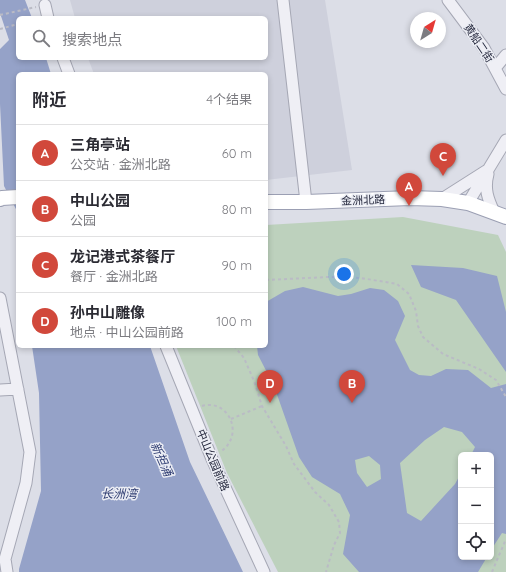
<!DOCTYPE html>
<html lang="zh">
<meta charset="utf-8">
<style>
body{margin:0;font-family:Quicksand,"Noto Sans SC",sans-serif;background:#f2f2f3;color:#2b2b33}
.controls{position:absolute;right:12px;bottom:12px;display:grid;overflow:hidden;border-radius:6px;box-shadow:0 2px 6px #0003}
.controls button{width:36px;height:36px;display:grid;place-items:center;padding:0;border:0;border-bottom:1px solid #e1e1e2;background:#fff;color:#2b2b33;font:20px sans-serif}
.compass{position:absolute;left:410px;top:12px;width:36px;height:36px;border-radius:50%;background:#fff;box-shadow:0 2px 6px #0003;rotate:37deg}
.you{position:absolute;left:344px;top:274px;width:14px;height:14px;margin:-10px;border:3px solid #fff;border-radius:50%;background:#1a73e8;box-shadow:0 0 0 6px #1a73e833}
.badge{display:grid;place-items:center;width:26px;height:26px;border-radius:50%;background:#d1483b;color:#fff;font-size:13px;font-weight:700}
.pin{position:absolute;translate:-50% -33px;filter:drop-shadow(0 1px 2px #0008)}
.pin::after{content:'';position:absolute;top:21px;width:14px;height:12px;background:inherit;clip-path:polygon(0 0,100% 0,50% 100%)}
.list{margin:0;padding:0;list-style:none}
h2{display:flex;justify-content:space-between;align-items:center;height:52px;margin:0;padding:0 16px;font-size:17px}
h2 small{font-size:13px;font-weight:400;color:#7c7c81}
.list li{display:grid;grid-template-columns:26px 1fr auto;gap:12px;align-items:center;box-sizing:border-box;height:56px;padding:0 16px;border-top:1px solid #e1e1e2}
.list b{display:block;font-size:15px;white-space:nowrap}
.list p{margin:0;font-size:13px;white-space:nowrap;color:#7c7c81}
.list em{font-size:13px;font-style:normal;color:#7c7c81}
.icon{flex:none;width:22px;height:22px;fill:none;stroke:currentColor;stroke-width:2;stroke-linecap:round;stroke-linejoin:round}
.map{position:relative;flex:none;width:506px;height:572px;overflow:hidden}
.search{position:absolute;background:#fff;box-shadow:0 2px 6px #0003;left:16px;top:16px;width:252px;height:44px;display:flex;align-items:center;gap:10px;box-sizing:border-box;padding:0 14px;border-radius:6px;color:#7c7c81;font-size:15px}
.panel{position:absolute;background:#fff;box-shadow:0 2px 6px #0003;left:16px;top:72px;width:252px;height:276px;border-radius:6px}
.map>svg:first-child{display:block}
</style>
<div class="map">
<svg width="506" height="572" viewBox="0 0 506 572">
<rect width="100%" height="100%" fill="#dcdee7"/>
<path fill="#ced0dc" d="M70 0H325L352 170 266 180V74H94L88 58H266V18H75Z"/>
<path fill="#bdd1bd" fill-rule="evenodd" d="M403 217 498 235 506 252V572H278L227 473 176 346H266V225ZM461 455H491V557H461Z"/>
<path fill="#95a2c8" fill-rule="evenodd" d="M0 0H25L32 18H18V58H46L51 74H18V213L4 186 0 104V49L9 40 0 13Z
M411 265 463 268 497 276 506 312V372L456 300 421 287Z
M303 287 338 296 351 294 370 288 384 290 398 301 405 316 395 340 410 370 419 375 431 376 446 369 468 370 491 388 506 384V534L502 533 491 550V455H471L475 447 462 432 444 427 425 440 400 463 407 513 421 521 455 484 461 473V557H487L478 572H359L343 554 350 515 340 494 312 477 299 457 274 386 258 355 257 346H266V302L285 291ZM369 456 380 465 381 479 367 487 357 473 355 460Z
M32 346H150L190 462 243 572H19V569L41 491 39 393Z"/>
<g fill="none" stroke-linecap="round" stroke-linejoin="round">
<g stroke="#a5a7b4" stroke-width="13">
<path id="minor" d="M283 0 306 202
M448 0 484 48 506 89
M45 5 48 18
M63 58 69 74
M496 67 506 55
M488 174C484 189 488 199 494 212
M442 199 486 171
M468 203 506 140
M0 298 30 452 26 483 5 559 7 572
M166 346 212 459 264 572
M0 390 18 389"/>
</g>
<g stroke="#9b9fb3" stroke-width="16">
<path id="major" d="M0 199 2 198 18 197
M266 202H306L410 198 442 199 468 203 506 217"/>
</g>
<path stroke="#babbc5" stroke-width="2" stroke-dasharray="3 3" stroke-linecap="butt" d="M0 15 36 7
M0 29 18 24
M266 280 328 277 361 278 397 284 409 294 416 311 418 326 423 337 443 354 479 369 496 380 506 397
M234 346 244 358 254 381 262 406 286 446 294 464 315 492 329 505 339 522 340 533 334 545 326 572
M202 406C228 398 246 435 220 452
M231 419 262 406
M492 572 506 539"/>
<use href="#minor" stroke="#efeff5" stroke-width="11"/>
<use href="#major" stroke="#fff" stroke-width="14"/>
</g>
<g text-anchor="middle" dominant-baseline="central" stroke-width="3" stroke-linejoin="round" paint-order="stroke">
<g font-size="11" fill="#25283d" stroke="#ebedf4">
<text transform="translate(479 43) rotate(56)">黄船二街</text>
<text transform="translate(363 200) rotate(-2)">金洲北路</text>
<text transform="translate(213 460) rotate(67)">中山公园前路</text>
</g>
<g font-size="12" font-style="italic" fill="#2f3d72" stroke="#ebedf4">
<text transform="translate(162 459) rotate(66)">新担涌</text>
<text x="119" y="493">长洲湾</text>
</g>
</g>
</svg>
<div class="controls">
<button>+</button>
<button>−</button>
<button><svg class="icon" aria-label="locate" viewBox="0 0 24 24"><circle cx="12" cy="12" r="6"/><path d="M12 2v4M12 18v4M2 12h4M18 12h4"/></svg></button>
</div>
<svg class="compass" viewBox="-18 -18 36 36"><path d="M0-13l5 13h-10z" fill="#e53935"/><path d="M0 13l5-13h-10z" fill="#7c7c81"/></svg>
<div class="you"></div>
<div class="pin badge" style="left:409px;top:206px">A</div>
<div class="pin badge" style="left:352px;top:403px">B</div>
<div class="pin badge" style="left:443px;top:176px">C</div>
<div class="pin badge" style="left:270px;top:403px">D</div>
<div class="search"><svg class="icon" aria-label="search" viewBox="0 0 24 24"><circle cx="10" cy="10" r="6"/><path d="M15 15l6 6"/></svg>搜索地点</div>
<section class="panel">
<h2>附近<small>4个结果</small></h2>
<ul class="list">
<li><span class="badge">A</span><div><b>三角亭站</b><p>公交站 · 金洲北路</p></div><em>60 m</em></li>
<li><span class="badge">B</span><div><b>中山公园</b><p>公园</p></div><em>80 m</em></li>
<li><span class="badge">C</span><div><b>龙记港式茶餐厅</b><p>餐厅 · 金洲北路</p></div><em>90 m</em></li>
<li><span class="badge">D</span><div><b>孙中山雕像</b><p>地点 · 中山公园前路</p></div><em>100 m</em></li>
</ul>
</section>
</div>
